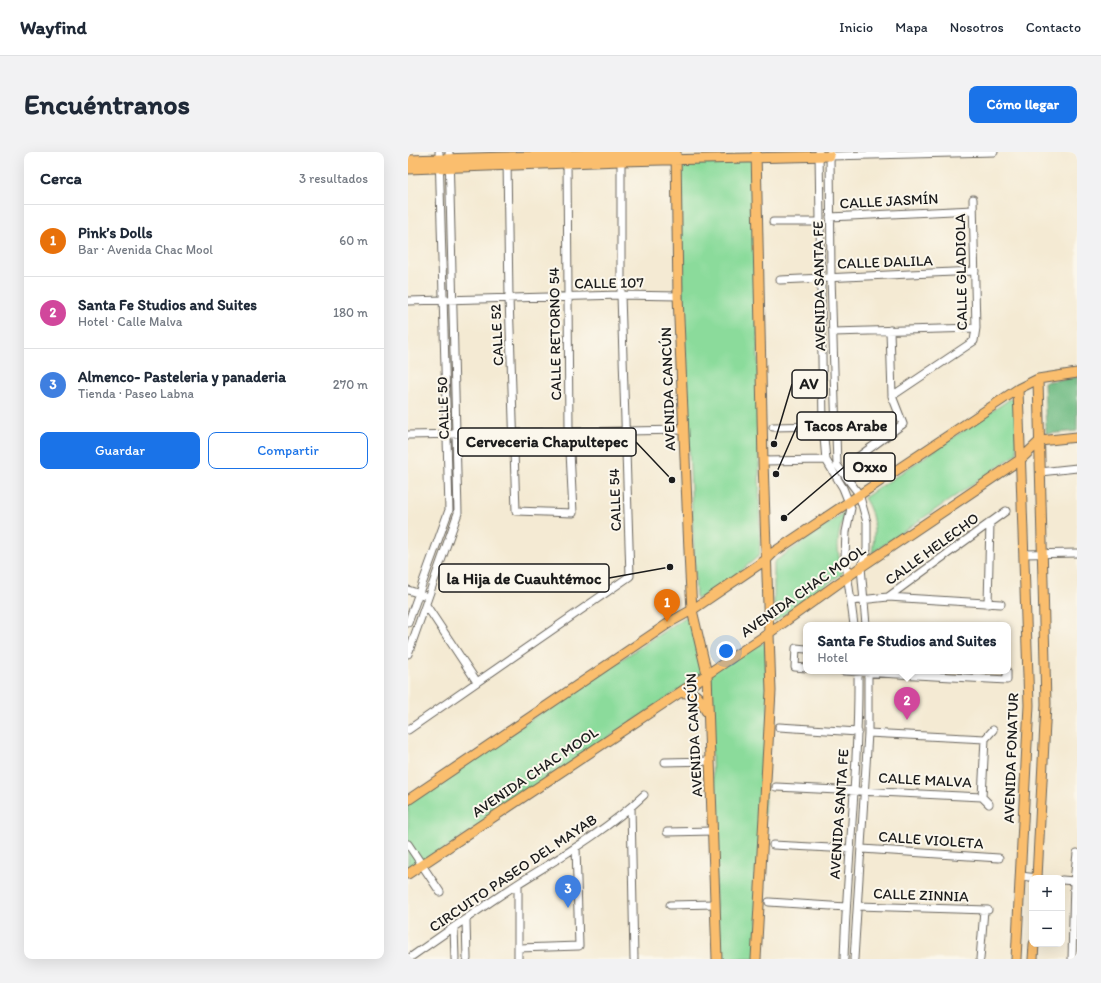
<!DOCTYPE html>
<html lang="es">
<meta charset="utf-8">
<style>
body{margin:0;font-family:Itim,sans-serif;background:#f2f2f3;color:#1f2937}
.controls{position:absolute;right:12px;bottom:12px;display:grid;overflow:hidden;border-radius:8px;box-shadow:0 4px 16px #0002}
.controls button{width:36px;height:36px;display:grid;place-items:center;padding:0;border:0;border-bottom:1px solid #e0e1e3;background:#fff;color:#1f2937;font:20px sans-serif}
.you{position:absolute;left:318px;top:499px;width:14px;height:14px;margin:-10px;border:3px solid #fff;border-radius:50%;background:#1a73e8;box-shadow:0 0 0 6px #1a73e833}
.badge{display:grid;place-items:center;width:26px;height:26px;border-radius:50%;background:#1a73e8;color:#fff;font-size:13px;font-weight:700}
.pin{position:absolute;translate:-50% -33px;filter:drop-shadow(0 1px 2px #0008)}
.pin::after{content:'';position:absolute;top:21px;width:14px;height:12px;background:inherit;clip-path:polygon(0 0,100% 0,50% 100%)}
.popup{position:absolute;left:395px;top:470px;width:208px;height:52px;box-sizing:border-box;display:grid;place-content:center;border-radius:8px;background:#fff;filter:drop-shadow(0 1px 3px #0005);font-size:13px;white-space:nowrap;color:#747a83}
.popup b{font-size:15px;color:#1f2937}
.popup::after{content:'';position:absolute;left:50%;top:100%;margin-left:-8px;border:8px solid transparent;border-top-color:#fff}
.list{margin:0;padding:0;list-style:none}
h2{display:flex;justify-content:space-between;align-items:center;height:52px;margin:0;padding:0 16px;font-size:17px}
h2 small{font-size:13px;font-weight:400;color:#747a83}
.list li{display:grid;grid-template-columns:26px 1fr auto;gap:12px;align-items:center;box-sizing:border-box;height:72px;padding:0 16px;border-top:1px solid #e0e1e3}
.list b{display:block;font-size:15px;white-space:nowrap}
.list p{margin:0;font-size:13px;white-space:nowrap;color:#747a83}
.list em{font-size:13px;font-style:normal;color:#747a83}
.actions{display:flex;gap:8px;padding:12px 16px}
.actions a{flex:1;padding:9px 0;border:1px solid #1a73e8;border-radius:8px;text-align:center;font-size:14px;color:#1a73e8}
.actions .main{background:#1a73e8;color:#fff}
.map{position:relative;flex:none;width:669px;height:807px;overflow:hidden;border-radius:8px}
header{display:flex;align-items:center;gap:24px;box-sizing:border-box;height:56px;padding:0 20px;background:#fff;border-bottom:1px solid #e0e1e3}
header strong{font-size:19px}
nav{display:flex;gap:22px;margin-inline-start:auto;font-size:14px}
.intro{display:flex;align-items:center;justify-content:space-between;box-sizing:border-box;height:96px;padding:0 24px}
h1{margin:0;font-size:28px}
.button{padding:10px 18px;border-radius:8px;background:#1a73e8;color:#fff;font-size:14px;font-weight:700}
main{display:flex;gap:24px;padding:0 24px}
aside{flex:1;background:#fff;border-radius:8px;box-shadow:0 4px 16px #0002}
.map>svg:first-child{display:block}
</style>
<header>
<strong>Wayfind</strong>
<nav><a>Inicio</a><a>Mapa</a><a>Nosotros</a><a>Contacto</a></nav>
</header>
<div class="intro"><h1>Encuéntranos</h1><a class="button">Cómo llegar</a></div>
<main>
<aside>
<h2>Cerca<small>3 resultados</small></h2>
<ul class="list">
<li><span class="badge" style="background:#e8710a">1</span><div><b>Pink’s Dolls</b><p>Bar · Avenida Chac Mool</p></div><em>60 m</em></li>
<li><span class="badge" style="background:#d1479c">2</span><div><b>Santa Fe Studios and Suites</b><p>Hotel · Calle Malva</p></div><em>180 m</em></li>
<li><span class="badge" style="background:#3f7fe0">3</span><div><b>Almenco- Pasteleria y panaderia</b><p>Tienda · Paseo Labna</p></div><em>270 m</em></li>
</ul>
<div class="actions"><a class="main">Guardar</a><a>Compartir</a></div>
</aside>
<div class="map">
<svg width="669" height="807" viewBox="0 0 669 807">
<rect width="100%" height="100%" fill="#fbf7ec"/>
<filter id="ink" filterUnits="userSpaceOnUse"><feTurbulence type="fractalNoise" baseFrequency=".025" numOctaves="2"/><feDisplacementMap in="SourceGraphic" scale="8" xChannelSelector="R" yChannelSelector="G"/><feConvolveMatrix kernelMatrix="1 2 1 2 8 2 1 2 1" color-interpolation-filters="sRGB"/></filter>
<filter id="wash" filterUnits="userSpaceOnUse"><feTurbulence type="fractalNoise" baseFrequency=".012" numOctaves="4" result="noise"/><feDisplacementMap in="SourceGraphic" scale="16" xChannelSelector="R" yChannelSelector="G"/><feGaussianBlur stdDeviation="0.9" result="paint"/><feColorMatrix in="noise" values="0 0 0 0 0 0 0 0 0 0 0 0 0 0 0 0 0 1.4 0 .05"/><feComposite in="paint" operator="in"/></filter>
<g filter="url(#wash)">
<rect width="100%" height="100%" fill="#f4ead3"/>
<path fill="#8bdb9b" stroke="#547c5c" d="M348 7 352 403 306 441 288 447 268 8Z
M602 247 607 248 609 302 464 401C467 381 468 364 456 346Z
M438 359C429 383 427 395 435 421L366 470V410Z
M279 464 289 483 296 521 0 722V649Z
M357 490 361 574 348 807H309L302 523 315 511Z"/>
<path fill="#70bb83" stroke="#466c50" d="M669 225V279L638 282 636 230Z"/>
</g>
<g filter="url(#ink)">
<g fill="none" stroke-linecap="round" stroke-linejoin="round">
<g stroke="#68645c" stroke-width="9">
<path id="minor" d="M411 0 415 274 418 308 435 336 443 356 438 380 437 405 446 473
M422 1 423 125 429 313 451 342 459 370V397L453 415 458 473
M422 4 586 0
M99 8 101 146 108 359 165 361 161 279 159 8
M422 65 565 58
M365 70H412
M372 128 567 119
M0 149 213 143 270 144
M425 180 568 176
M484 244 566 189 568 176 565 47
M365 275 415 274
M0 283 275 278
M450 305 495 272 484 244 482 178
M355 309 418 308
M632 320 669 316
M616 402 669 401
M0 438 15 443
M480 445 598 359
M443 449 480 445 593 452
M580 452 582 370
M18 453 69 530
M0 471 41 358 31 0
M398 497 388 496 387 515 398 516
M0 502 50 361 41 0
M435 519 599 528V519
M371 575 450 580
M0 578 222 424 213 143V4
M460 581 577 587
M257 610 302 609
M368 635 574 645
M581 652 574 645 577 587 585 578
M223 655 226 807
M259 680 305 679
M0 692 32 740
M365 693 442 697
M454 697 591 706
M612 724 630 726
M654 728 666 729
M110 732V796L171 794 168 695
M361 750 438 755
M262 753 307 752
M450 754 580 758
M58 768 59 807
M46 775 47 807
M110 796V807
M0 807C37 781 74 755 111 731 154 704 199 678 236 643
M436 807C439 711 451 615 450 519
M446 807 460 581V519
M572 807 576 758
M664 807 666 729 669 701"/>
</g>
<g stroke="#68645c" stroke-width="11">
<path id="major" d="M268 0 270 144 282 422 284 458 299 522 309 807
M0 8 262 0
M0 17 213 9 422 4
M271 541C288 540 291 543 298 559
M0 648 264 469 284 458 359 407 366 400 610 237 630 227 669 221
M0 722 361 481 453 415 613 307 632 289 669 285
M629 726 638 552 630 227
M348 807 363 539 355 309 348 0
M608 807 621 553 610 237
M625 807 626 792"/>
</g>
<use href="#minor" stroke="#fff" stroke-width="7"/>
<use href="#major" stroke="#fabe6e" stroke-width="9"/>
</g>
</g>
<g text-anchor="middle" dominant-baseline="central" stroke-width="4" stroke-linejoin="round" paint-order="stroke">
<g font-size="15" fill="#1c1c1c" stroke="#fbf7ec">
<text transform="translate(481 49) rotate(-3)">CALLE JASMÍN</text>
<text transform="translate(477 110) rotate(-2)">CALLE DALILA</text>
<text transform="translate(553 120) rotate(-91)">CALLE GLADIOLA</text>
<text transform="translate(201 131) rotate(-1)">CALLE 107</text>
<text transform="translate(411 134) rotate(-91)">AVENIDA SANTA FE</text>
<text transform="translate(147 182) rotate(-91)">CALLE RETORNO 54</text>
<text transform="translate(89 183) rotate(-93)">CALLE 52</text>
<text transform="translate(260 237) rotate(-92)">AVENIDA CANCÚN</text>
<text transform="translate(35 256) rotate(-92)">CALLE 50</text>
<text transform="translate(207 348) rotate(-92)">CALLE 54</text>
<text transform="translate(524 397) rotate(-36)">CALLE HELECHO</text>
<text transform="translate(395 439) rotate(-35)">AVENIDA CHAC MOOL</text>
<text transform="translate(286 583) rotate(-93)">AVENIDA CANCÚN</text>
<text transform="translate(603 606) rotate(-88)">AVENIDA FONATUR</text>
<text transform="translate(127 620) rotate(-34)">AVENIDA CHAC MOOL</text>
<text transform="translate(517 628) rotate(3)">CALLE MALVA</text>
<text transform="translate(431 662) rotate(-86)">AVENIDA SANTA FE</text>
<text transform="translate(523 688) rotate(4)">CALLE VIOLETA</text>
<text transform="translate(105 721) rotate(-34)">CIRCUITO PASEO DEL MAYAB</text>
<text transform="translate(513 743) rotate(2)">CALLE ZINNIA</text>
</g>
</g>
<path fill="none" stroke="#1c1c1c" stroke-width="1.5" d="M366 292L384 232M368 322L389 274M264 328L228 290M376 366L436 315M262 415L201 426"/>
<g fill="#1c1c1c" stroke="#fbf7ec" stroke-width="1.5">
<circle cx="366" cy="292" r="4"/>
<circle cx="368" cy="322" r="4"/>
<circle cx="264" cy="328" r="4"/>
<circle cx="376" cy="366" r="4"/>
<circle cx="262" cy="415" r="4"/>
</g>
<g fill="#fbf7ec" stroke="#1c1c1c" stroke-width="1.5">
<rect x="384" y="218" width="35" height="28" rx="4"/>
<rect x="389" y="260" width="99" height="28" rx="4"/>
<rect x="50" y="276" width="178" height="28" rx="4"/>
<rect x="436" y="301" width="51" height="28" rx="4"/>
<rect x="31" y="412" width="170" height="28" rx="4"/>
</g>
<g font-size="16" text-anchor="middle" font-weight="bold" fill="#1c1c1c">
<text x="401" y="237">AV</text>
<text x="438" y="279">Tacos Arabe</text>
<text x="139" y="295">Cerveceria Chapultepec</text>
<text x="462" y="320">Oxxo</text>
<text x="116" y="432">la Hija de Cuauhtémoc</text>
</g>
</svg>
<div class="controls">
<button>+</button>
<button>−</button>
</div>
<div class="you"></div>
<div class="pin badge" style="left:259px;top:470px;background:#e8710a">1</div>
<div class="pin badge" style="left:499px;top:568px;background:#d1479c">2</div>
<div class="popup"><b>Santa Fe Studios and Suites</b>Hotel</div>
<div class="pin badge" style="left:160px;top:756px;background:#3f7fe0">3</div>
</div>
</main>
